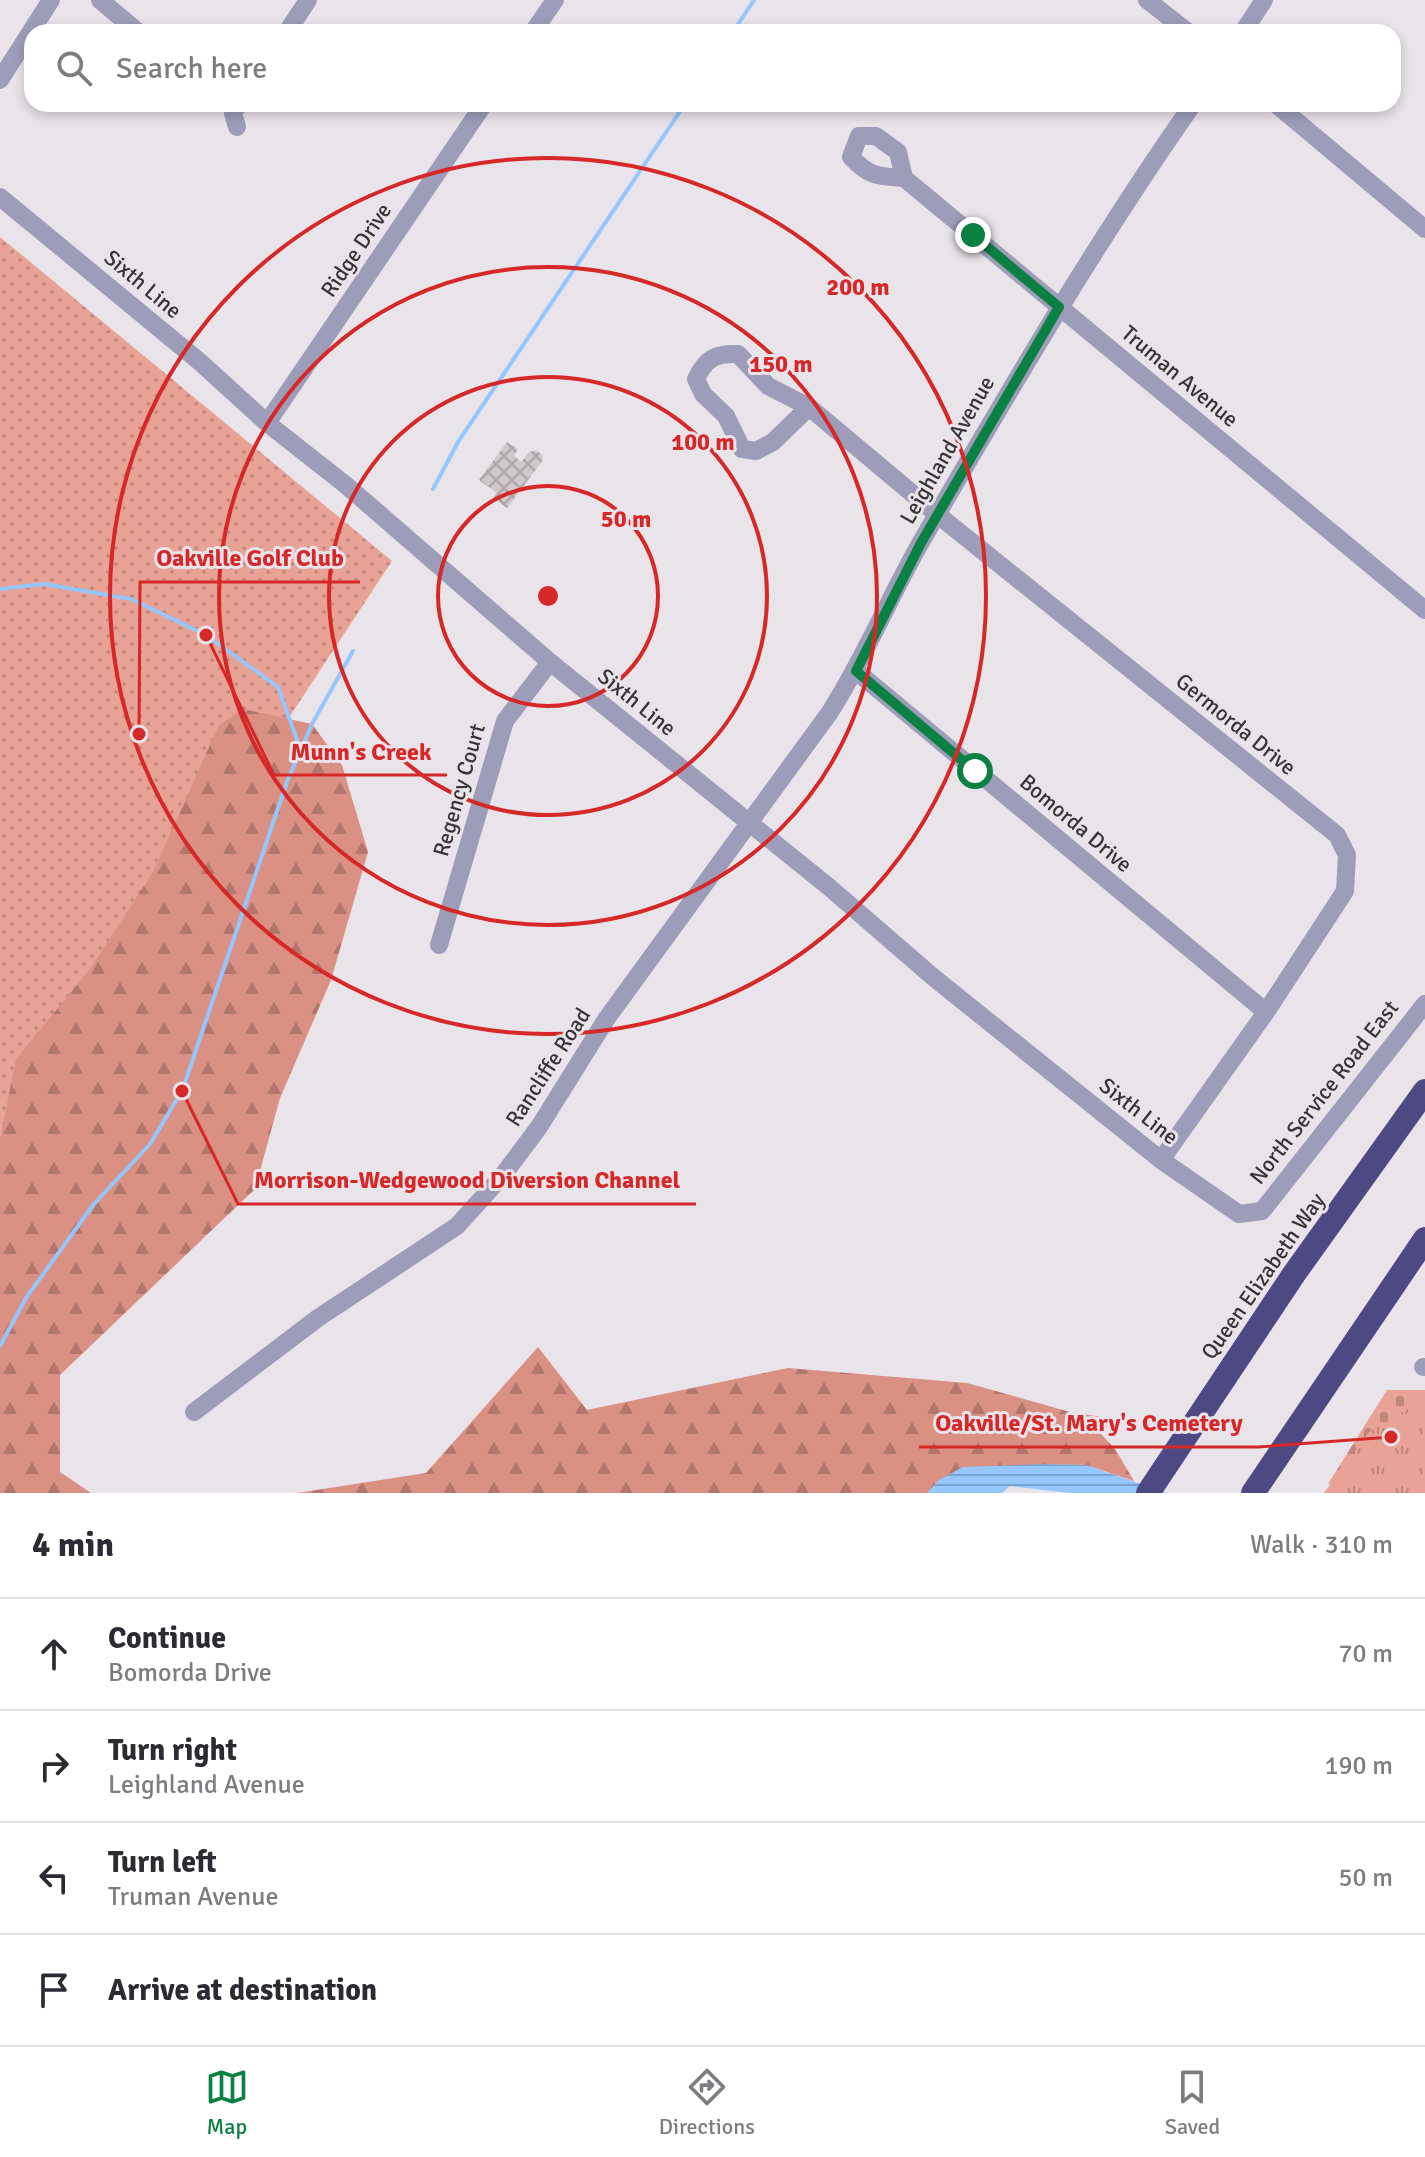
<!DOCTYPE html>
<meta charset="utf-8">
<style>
body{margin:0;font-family:Signika,sans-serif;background:#f7f7f7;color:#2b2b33}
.stop{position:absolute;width:24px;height:24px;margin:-18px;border:6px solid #0b8043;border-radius:50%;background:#fff}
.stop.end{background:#0b8043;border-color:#fff;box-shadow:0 2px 8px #0008}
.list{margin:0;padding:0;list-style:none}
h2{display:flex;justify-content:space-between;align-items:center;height:104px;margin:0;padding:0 32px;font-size:34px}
h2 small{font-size:26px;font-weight:400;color:#7c7c81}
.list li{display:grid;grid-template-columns:52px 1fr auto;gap:24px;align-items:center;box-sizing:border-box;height:112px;padding:0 32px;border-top:2px solid #e1e1e2}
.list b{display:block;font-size:30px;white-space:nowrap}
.list p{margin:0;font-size:26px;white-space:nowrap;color:#7c7c81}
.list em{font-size:26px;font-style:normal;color:#7c7c81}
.icon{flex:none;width:44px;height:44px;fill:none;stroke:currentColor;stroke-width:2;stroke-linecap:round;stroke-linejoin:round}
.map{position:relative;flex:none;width:1425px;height:1493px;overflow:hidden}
.search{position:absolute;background:#fff;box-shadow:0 4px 12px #0003;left:24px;right:24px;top:24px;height:88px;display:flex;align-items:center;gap:20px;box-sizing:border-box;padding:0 28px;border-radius:24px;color:#7c7c81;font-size:30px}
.sheet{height:552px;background:#fff}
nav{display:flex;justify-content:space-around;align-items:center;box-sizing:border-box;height:112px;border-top:2px solid #e1e1e2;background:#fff;font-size:22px;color:#7c7c81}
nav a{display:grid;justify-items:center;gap:4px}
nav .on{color:#0b8043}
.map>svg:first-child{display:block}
</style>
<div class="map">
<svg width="1425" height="1493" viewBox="0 0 1425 1493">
<defs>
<pattern id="grass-dots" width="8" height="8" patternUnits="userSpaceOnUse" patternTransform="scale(2)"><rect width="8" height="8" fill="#e9a296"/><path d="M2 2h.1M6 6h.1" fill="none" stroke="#be857b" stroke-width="1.8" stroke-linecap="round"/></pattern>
<pattern id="forest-firs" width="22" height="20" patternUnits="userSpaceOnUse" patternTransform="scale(2)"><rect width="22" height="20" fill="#da9083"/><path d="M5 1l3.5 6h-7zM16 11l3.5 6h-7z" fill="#b2766c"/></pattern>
<pattern id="cemetery-stones" width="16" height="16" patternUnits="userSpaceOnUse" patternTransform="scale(2)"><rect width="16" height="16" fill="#e9a296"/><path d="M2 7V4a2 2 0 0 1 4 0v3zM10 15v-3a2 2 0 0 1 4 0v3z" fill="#be857b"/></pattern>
<pattern id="park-tufts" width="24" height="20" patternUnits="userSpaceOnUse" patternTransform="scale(2)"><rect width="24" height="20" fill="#e9a296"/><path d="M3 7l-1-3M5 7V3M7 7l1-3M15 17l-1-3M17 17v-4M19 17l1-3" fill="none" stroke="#be857b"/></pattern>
<pattern id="water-rules" width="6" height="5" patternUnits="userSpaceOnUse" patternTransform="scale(2)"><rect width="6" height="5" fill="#95c6fc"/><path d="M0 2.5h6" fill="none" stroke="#7aa2cd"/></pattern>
<pattern id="building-cross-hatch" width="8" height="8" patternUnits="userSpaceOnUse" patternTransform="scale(2)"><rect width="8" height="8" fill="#d0c7ca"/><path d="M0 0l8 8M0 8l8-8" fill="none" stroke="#aaa2a5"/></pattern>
</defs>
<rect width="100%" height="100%" fill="#e9e3ea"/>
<path fill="url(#grass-dots)" d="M0 237 392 561 165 906 0 1177Z"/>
<path fill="url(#forest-firs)" d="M243 709 312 724 342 765 368 852 331 980 280 1098 255 1189 60 1375V1472L91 1493H0V1140L16 1059 90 969 153 872 219 725Z
M538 1347 587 1410 788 1368 967 1383 1070 1412 1114 1419 1101 1434 1115 1449 1134 1481 1086 1465 1043 1464 1006 1467 939 1480 927 1493H297L426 1473Z"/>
<path fill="url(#cemetery-stones)" d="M1387 1390H1425V1493L1328 1484Z"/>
<path fill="url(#park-tufts)" d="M1425 1399V1493H1324L1368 1433Z"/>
<path fill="url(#water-rules)" d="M1043 1464 1086 1465 1167 1493H1069L1010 1486 1002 1493H927L939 1480 963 1467Z"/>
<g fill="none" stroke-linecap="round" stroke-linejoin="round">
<path stroke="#95c6fc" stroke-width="4" d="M733 32 754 0
M433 489 458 442 685 104
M0 589 44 584 131 599 206 635 278 687 300 748
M0 1346 26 1298 93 1205 150 1144 182 1091 288 779 312 724 353 651"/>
</g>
<path fill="url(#building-cross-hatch)" d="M507 442 518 449 514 456 521 462 529 452 536 450 542 455 543 460 507 508 493 498 497 493 479 480Z"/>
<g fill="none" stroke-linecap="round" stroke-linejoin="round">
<path stroke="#9d9db9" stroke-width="18" d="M100 0 138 32
M1147 0 1188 32
M287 32 308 0
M533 32 555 0
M1243 32 1264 0
M0 80 51 0
M1276 104 1425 229
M237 127 233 113 239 104
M904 178 898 152 876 136H859L851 157C870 177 877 176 904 178L1425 610
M0 197 200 362 267 423 347 486 550 662 829 887 933 977 1161 1160 1239 1214 1262 1211 1425 1004
M809 407 773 442 756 451 742 449 726 416 703 394 696 379C706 358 716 353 738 354L768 386 809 407 938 515 1337 835 1347 855 1345 891 1266 1012 1161 1160
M267 423 484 104
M856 671 1266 1012
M439 945 505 721 550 662
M1423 1367H1425
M194 1412 318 1318 457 1226 503 1175 539 1127 607 1018 830 712C865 657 889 598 921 542 1008 393 1094 245 1193 104"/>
<path stroke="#4f4983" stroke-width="24" d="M1148 1493 1294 1274 1425 1091
M1253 1493 1425 1239"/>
</g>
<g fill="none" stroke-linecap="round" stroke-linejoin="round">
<path stroke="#0b8043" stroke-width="10" d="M973 235 1059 307 921 543 856 671 975 771"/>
</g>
<g fill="none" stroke="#d62828" stroke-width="4">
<circle cx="548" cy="596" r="110"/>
<circle cx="548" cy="596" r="219"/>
<circle cx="548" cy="596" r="329"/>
<circle cx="548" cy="596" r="438"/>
</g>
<g text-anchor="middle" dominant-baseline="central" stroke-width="6" stroke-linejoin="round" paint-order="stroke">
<g font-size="22" fill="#363437" stroke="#e9e3ea">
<text transform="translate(356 250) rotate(-56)">Ridge Drive</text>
<text transform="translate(143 284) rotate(40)">Sixth Line</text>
<text transform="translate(1180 376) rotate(40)">Truman Avenue</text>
<text transform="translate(947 450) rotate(-60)">Leighland Avenue</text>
<text transform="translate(637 702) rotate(39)">Sixth Line</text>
<text transform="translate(1236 724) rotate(39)">Germorda Drive</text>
<text transform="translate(459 790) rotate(-74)">Regency Court</text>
<text transform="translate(1076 823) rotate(40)">Bomorda Drive</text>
<text transform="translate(548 1067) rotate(-57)">Rancliffe Road</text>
<text transform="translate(1324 1092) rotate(-52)">North Service Road East</text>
<text transform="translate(1139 1111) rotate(38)">Sixth Line</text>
<text transform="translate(1263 1276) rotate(-55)">Queen Elizabeth Way</text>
</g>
</g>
<circle cx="548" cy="596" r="12" fill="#d62828" stroke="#e9e3ea" stroke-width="4"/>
<g font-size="24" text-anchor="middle" font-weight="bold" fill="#d62828" stroke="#e9e3ea" stroke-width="6" stroke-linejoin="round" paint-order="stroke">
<text x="858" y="295">200 m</text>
<text x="781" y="372">150 m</text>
<text x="703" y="450">100 m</text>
<text x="626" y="527">50 m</text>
</g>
<path fill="none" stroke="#d62828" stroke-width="3" d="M139 734L140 582H360M206 635L274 775H447M182 1091L238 1204H696M1391 1437L1258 1447H919"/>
<g fill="#d62828" stroke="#e9e3ea" stroke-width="3">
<circle cx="139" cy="734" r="8"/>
<circle cx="206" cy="635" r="8"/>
<circle cx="182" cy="1091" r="8"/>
<circle cx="1391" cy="1437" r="8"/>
</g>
<g font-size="24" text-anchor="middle" font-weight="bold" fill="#d62828" stroke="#e9e3ea" stroke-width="6" stroke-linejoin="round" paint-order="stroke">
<text x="250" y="566">Oakville Golf Club</text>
<text x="361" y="760">Munn's Creek</text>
<text x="467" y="1188">Morrison-Wedgewood Diversion Channel</text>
<text x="1089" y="1431">Oakville/St. Mary's Cemetery</text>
</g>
</svg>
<div class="stop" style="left:975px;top:771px"></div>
<div class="stop end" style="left:973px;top:235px"></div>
<div class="search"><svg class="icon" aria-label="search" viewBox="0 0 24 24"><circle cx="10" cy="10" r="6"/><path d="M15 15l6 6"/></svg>Search here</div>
</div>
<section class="sheet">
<h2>4 min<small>Walk · 310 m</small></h2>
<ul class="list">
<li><svg class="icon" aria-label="ahead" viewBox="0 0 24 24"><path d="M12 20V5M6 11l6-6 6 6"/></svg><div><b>Continue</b><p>Bomorda Drive</p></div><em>70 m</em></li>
<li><svg class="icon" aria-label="right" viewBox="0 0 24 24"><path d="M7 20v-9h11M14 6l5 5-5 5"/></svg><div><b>Turn right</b><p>Leighland Avenue</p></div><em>190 m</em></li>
<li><svg class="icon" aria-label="left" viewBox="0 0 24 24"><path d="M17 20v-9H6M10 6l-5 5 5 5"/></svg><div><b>Turn left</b><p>Truman Avenue</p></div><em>50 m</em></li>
<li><svg class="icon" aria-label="arrive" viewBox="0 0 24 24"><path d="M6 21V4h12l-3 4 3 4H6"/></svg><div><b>Arrive at destination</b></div></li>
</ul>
</section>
<nav>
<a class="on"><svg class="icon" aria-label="map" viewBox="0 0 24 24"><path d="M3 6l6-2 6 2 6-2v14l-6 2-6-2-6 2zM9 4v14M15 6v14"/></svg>Map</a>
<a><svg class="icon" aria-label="directions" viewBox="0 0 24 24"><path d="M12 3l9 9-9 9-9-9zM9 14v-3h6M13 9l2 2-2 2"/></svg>Directions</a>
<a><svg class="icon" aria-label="saved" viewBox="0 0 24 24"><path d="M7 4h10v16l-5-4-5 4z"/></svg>Saved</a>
</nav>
